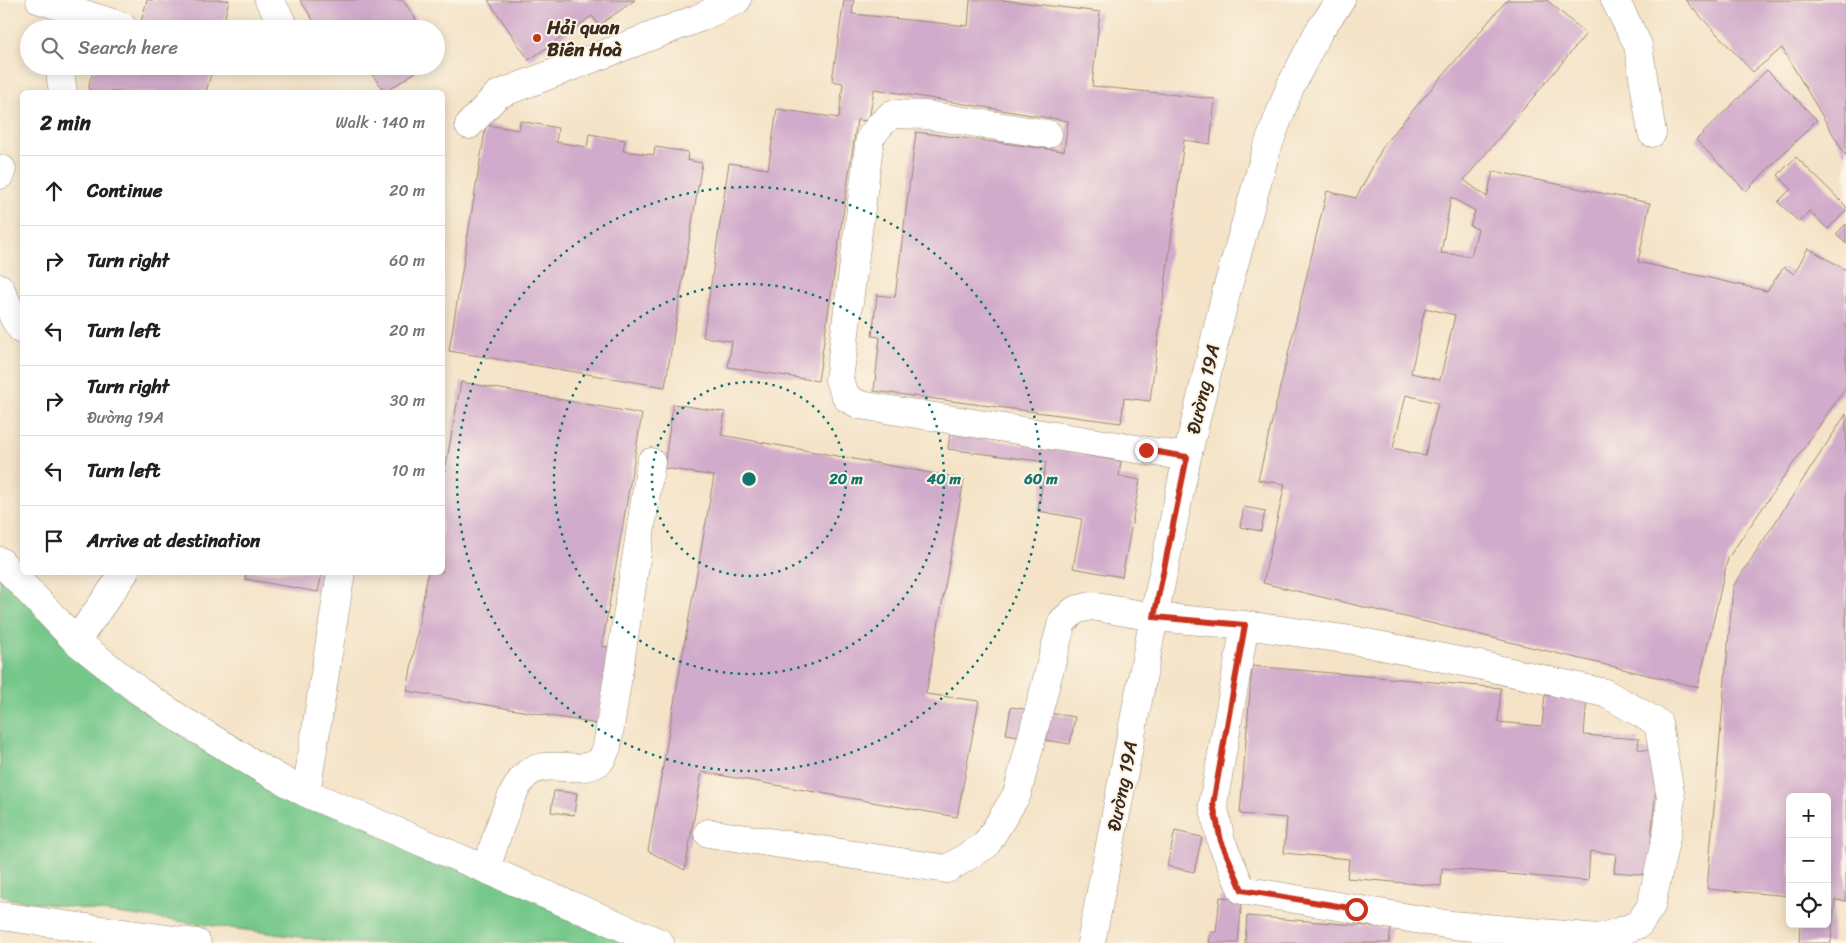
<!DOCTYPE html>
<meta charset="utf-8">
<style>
body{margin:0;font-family:Sriracha,sans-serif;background:#f6f6f6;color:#202124}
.controls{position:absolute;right:15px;bottom:15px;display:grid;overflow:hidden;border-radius:8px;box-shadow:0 2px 12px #0003}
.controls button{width:45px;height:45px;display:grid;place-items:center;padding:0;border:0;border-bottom:1px solid #e0e0e0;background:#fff;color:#202124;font:25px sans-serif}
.stop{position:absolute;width:15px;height:15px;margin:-11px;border:4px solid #c8321e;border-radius:50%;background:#fff}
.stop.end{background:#c8321e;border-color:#fff;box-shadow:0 1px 5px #0008}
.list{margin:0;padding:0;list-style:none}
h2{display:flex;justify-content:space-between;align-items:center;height:65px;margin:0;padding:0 20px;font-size:21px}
h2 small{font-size:16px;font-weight:400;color:#757577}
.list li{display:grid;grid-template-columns:32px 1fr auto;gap:15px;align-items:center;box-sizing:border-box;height:70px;padding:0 20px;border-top:1px solid #e0e0e0}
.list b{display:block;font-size:19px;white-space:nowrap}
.list p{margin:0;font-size:16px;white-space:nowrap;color:#757577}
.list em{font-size:16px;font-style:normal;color:#757577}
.icon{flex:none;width:28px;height:28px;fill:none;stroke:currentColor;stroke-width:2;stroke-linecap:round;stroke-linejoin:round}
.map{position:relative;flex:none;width:1846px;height:943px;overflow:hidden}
.search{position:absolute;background:#fff;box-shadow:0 2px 12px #0003;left:20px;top:20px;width:425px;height:55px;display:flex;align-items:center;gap:12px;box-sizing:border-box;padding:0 18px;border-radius:28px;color:#757577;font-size:19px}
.panel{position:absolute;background:#fff;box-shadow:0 2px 12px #0003;left:20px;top:90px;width:425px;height:485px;border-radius:8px}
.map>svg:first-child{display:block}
</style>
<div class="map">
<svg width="1846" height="943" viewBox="0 0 1846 943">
<rect width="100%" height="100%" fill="#fcf5e5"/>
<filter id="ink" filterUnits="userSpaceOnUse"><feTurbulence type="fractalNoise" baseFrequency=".02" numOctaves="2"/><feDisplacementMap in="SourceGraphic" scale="10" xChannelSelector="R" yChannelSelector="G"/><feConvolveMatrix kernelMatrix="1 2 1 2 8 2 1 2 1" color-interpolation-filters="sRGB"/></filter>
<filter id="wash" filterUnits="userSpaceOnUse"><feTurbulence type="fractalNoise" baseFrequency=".0096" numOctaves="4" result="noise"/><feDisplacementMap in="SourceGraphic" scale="20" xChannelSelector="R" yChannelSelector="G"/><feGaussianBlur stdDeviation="1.12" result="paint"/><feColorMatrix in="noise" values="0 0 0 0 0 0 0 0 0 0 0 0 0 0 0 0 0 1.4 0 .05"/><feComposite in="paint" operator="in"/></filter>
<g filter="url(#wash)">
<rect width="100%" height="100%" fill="#f4e3c7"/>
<path fill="#75c78a" stroke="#587854" d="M0 572 266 783 643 943H344L9 899 0 894Z"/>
<g id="blocks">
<path fill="#d1abcb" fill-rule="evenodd" d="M147 0H229L222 29H139Z
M300 0H403L422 29H319Z
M488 0H635L599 25 592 16 529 60Z
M844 0H854L852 14 968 26 970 0H1002L1100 12 1092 86 1215 99 1210 144 1184 140 1150 401 1124 398 1121 423 874 391 880 337 872 336 877 295 895 297 916 132 1064 151 1068 121 874 89 869 121 857 120 818 381 728 367 732 341 703 337 729 163 768 169 777 109 839 118 843 83 832 81Z
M1507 0H1547L1586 34 1464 180 1487 197 1493 171 1650 203 1638 262 1767 291 1784 267 1794 274 1808 248 1846 270V387L1728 558 1698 687 1263 583 1285 484 1258 480 1327 191 1356 198 1385 143ZM1451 197 1475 211 1470 226 1478 229 1471 256 1441 253ZM1425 308 1455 315 1440 380 1411 373ZM1406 395 1438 403 1425 456 1393 448Z
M1685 0H1846V156L1782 48 1753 72Z
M99 66H213L206 92H91L89 88 90 80 94 70Z
M366 66H425L385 92Z
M1767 70 1817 120 1746 191 1696 140Z
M520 121 558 128 556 142 587 147 589 134 625 140 623 151 654 155 655 147 688 152 687 160 702 163 665 387 449 351 486 125 519 130Z
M1796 157 1846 206V211L1828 229 1809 211 1799 222 1778 202 1791 189 1778 175Z
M1846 224V244L1836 234Z
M461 382 642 414 602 646 610 648 597 724 407 691 428 572H442V487Z
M673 404 725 412 721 435 964 479 926 694 979 701 957 817 702 772 685 870 648 851 714 476 664 468Z
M1846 414V901L1835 900 1831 943H1799L1800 924H1827V797H1790V896L1707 889 1733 587Z
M950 433 1121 461 1119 476 1140 480 1122 577 1073 568 1082 519 1038 511 1046 462 948 449Z
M1244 507 1265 511 1261 531 1240 527Z
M246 572H322L318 592 245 579Z
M1252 666 1501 688 1498 722 1542 726 1545 695 1587 698 1584 735 1639 739 1638 749 1659 751 1648 875 1614 872 1616 854 1590 851 1588 881 1442 868 1441 886 1347 878 1349 859 1284 853 1287 818 1240 814Z
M1011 707 1075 717 1070 744 1006 734Z
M554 791 577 793 574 815 551 812Z
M1175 831 1202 837 1194 872 1167 866Z
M1220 897 1242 899 1238 943H1209L1211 932H1216Z
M1247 916 1391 928 1389 943H1245Z"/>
</g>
</g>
<g filter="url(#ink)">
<use href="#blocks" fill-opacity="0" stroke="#988672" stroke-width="1"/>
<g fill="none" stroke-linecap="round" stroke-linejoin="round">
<g stroke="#988672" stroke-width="29">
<path id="minor" d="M40 0 122 26
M269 0 286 29
M1615 0 1638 45 1652 133
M59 66 63 92
M469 125 497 95 699 18 737 0
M1048 134 926 115 892 114 880 125 870 138 839 380 847 398 860 405 1187 457
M0 175 2 169
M0 288 15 320 22 330
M0 561 76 641 139 691 185 722 264 770 306 793 660 943
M76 641 125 572
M306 793 341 572
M708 833 947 869 986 845 1017 794 1062 622 1075 610 1091 606 1154 617 1245 625 1352 640 1479 665 1605 693 1658 723 1671 798 1668 828 1651 906 1639 924 1622 931 1599 938 1451 925 1242 890 1221 841 1213 804 1245 625
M486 869C495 844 509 788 528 773 548 758 580 776 600 761 603 758 605 751 607 747L651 462
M0 916 197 943
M1091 943 1154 617 1187 457 1226 293 1266 151 1290 87 1319 31 1341 0"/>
</g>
<use href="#minor" stroke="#fff" stroke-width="28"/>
</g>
</g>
<g fill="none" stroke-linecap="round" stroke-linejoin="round" filter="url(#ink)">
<path stroke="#c8321e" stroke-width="6" d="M1146 450 1187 457 1154 617 1245 625 1213 804 1221 841 1242 890 1356 909"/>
</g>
<g fill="none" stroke="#0f766e" stroke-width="2.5" stroke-dasharray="2.5 5">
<circle cx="749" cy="479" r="97"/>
<circle cx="749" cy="479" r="195"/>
<circle cx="749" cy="479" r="292"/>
</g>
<circle fill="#c8321e" stroke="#fcf5e5" stroke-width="2" cx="537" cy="38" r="5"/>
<g text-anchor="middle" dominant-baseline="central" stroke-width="4" stroke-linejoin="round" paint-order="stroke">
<g font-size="19" font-weight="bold" fill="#3b2a1e" stroke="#fcf5e5" text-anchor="start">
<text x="547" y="27">Hải quan<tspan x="547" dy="22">Biên Hoà</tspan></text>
</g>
<g font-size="19" fill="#3b2a1e" stroke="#fcf5e5">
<text transform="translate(1203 389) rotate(-77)">Đường 19A</text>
<text transform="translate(1122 786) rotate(-79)">Đường 19A</text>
</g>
</g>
<circle cx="749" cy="479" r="8" fill="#0f766e" stroke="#fcf5e5" stroke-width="2.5"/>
<g font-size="15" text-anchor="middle" font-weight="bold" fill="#0f766e" stroke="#fcf5e5" stroke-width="4" stroke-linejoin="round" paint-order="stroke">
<text x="846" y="484">20 m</text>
<text x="944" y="484">40 m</text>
<text x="1041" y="484">60 m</text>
</g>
</svg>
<div class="controls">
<button>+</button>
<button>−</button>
<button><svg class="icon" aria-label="locate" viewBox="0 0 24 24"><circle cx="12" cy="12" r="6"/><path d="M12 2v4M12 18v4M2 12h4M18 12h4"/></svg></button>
</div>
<div class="stop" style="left:1356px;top:909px"></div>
<div class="stop end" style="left:1146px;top:450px"></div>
<div class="search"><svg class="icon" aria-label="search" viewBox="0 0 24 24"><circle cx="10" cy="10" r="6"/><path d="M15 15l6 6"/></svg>Search here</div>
<section class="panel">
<h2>2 min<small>Walk · 140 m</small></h2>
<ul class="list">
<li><svg class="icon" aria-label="ahead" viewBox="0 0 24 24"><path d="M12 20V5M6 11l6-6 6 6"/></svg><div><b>Continue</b></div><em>20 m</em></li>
<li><svg class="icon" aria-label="right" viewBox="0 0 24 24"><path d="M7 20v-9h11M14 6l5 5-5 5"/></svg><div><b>Turn right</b></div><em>60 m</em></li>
<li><svg class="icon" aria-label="left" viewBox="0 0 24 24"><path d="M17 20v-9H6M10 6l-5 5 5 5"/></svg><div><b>Turn left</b></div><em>20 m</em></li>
<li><svg class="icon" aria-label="right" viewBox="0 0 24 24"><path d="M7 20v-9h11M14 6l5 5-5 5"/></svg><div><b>Turn right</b><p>Đường 19A</p></div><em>30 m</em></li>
<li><svg class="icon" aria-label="left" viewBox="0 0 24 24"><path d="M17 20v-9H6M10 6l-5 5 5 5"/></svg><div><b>Turn left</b></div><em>10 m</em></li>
<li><svg class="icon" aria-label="arrive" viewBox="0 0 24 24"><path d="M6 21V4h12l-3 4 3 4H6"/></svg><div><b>Arrive at destination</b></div></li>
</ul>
</section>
</div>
